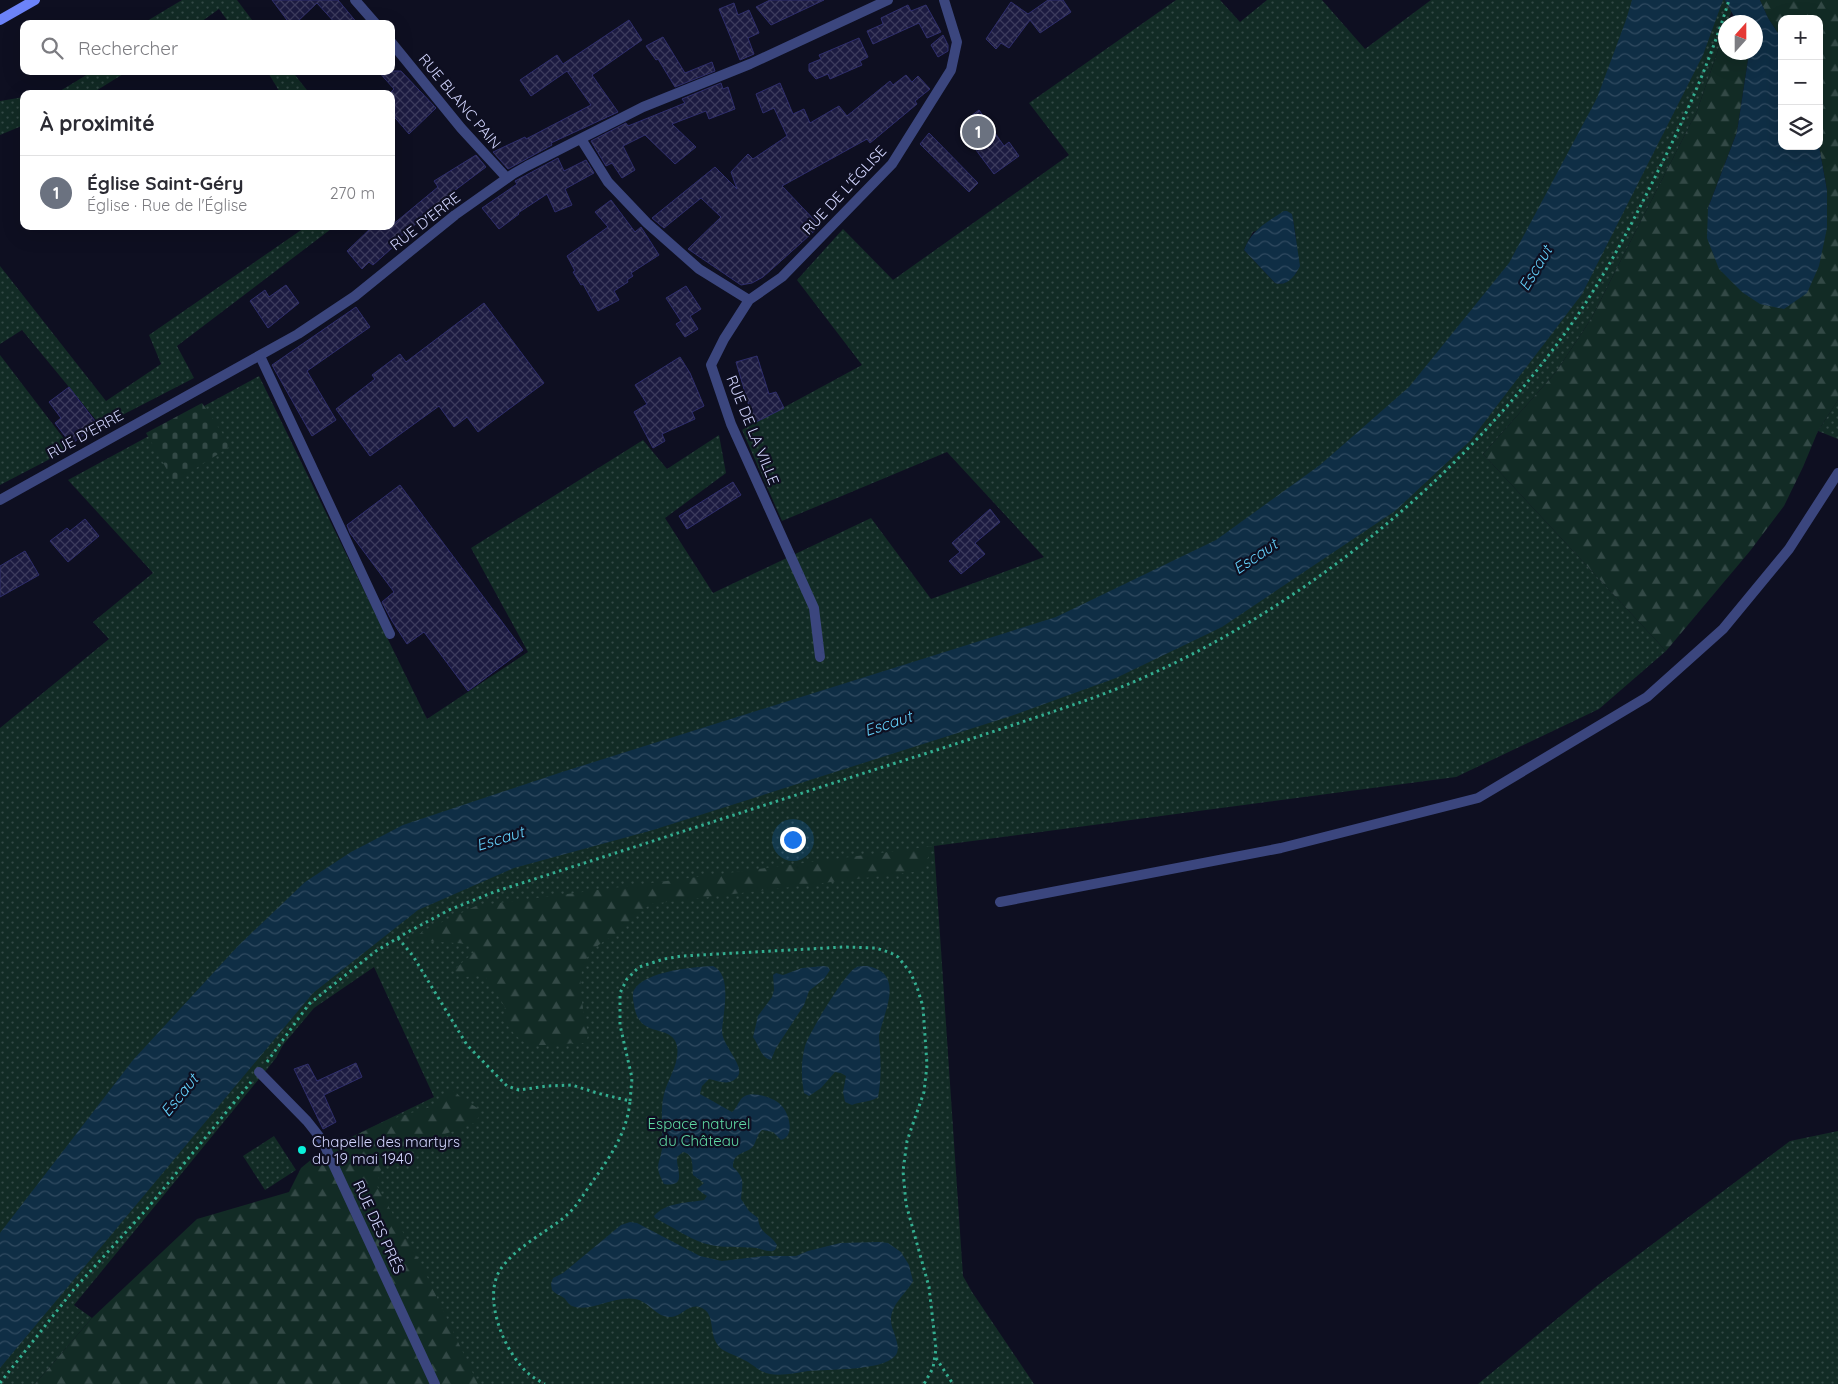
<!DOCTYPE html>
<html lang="fr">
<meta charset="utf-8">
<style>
body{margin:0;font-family:Quicksand,sans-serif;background:#f2f2f3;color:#2b2b33}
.controls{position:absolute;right:15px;top:15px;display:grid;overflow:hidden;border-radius:10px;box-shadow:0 5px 20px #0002}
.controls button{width:45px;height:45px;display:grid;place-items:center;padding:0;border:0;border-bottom:1px solid #e1e1e2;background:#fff;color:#2b2b33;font:25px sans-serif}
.compass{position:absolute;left:1718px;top:15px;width:45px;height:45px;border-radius:50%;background:#fff;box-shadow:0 5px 20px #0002;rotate:21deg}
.you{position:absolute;left:792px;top:839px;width:18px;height:18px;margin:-12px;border:4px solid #fff;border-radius:50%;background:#1a73e8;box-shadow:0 0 0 8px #1a73e833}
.badge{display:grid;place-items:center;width:32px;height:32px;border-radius:50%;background:#1c847f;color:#fff;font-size:16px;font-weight:700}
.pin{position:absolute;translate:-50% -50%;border:2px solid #fff;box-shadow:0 1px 5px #0006}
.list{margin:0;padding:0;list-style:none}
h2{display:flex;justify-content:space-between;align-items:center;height:65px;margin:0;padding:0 20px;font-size:21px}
h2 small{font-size:16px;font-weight:400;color:#7c7c81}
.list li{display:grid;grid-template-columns:32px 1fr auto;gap:15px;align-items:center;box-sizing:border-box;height:75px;padding:0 20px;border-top:1px solid #e1e1e2}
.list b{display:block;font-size:19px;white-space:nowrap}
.list p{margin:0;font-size:16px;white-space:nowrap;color:#7c7c81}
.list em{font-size:16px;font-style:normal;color:#7c7c81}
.icon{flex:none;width:28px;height:28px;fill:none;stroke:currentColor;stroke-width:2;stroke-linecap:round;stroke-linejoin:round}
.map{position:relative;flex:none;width:1838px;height:1384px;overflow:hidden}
.search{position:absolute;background:#fff;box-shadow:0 5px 20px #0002;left:20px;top:20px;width:375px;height:55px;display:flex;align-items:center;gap:12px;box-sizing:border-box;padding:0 18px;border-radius:10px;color:#7c7c81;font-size:19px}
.panel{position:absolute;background:#fff;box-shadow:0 5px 20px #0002;left:20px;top:90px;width:375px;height:140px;border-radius:10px}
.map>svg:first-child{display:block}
</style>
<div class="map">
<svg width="1838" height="1384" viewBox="0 0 1838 1384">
<defs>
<pattern id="grass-dots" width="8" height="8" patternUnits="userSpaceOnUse" patternTransform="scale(1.25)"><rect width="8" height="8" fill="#122b25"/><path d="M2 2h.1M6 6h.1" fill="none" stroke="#334946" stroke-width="1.8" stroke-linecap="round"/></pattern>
<pattern id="forest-firs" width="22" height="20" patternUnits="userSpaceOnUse" patternTransform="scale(1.25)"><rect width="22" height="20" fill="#122b25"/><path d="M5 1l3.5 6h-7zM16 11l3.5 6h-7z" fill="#334946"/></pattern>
<pattern id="cemetery-stones" width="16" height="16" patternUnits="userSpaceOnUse" patternTransform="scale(1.25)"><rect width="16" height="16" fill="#122b25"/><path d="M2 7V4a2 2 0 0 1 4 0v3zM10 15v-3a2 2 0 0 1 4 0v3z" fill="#334946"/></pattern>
<pattern id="water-waves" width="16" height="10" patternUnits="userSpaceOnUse" patternTransform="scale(1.25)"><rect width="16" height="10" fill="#0f2e45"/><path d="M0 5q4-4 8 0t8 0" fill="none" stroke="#314b61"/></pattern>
<pattern id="building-cross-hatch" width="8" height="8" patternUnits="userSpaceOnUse" patternTransform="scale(1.25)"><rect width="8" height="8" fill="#1c1b41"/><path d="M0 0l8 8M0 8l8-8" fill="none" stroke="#3c3b5d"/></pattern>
</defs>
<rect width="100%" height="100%" fill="#0e0f21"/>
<path fill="url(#grass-dots)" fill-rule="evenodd" d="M182 0H237L255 24H230L219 9 198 24H142Z
M1176 0H1220L1240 22 1267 0H1322L1365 49 1431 0H1735L1728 22H1726L1725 30 1697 111 1591 319 1556 372 1483 454 1666 651 1599 709 1456 777 934 846 963 1276 972 1292 1034 1384H456L345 1140 434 1097 374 967 314 1008 283 1045 276 1058 74 1305 92 1318 35 1384H0V728L109 639 93 622 153 573 68 480 259 376 427 719 528 652 471 548 643 440 667 469 719 435 726 473 665 518 713 593 871 518 931 599 1044 557 947 452 782 521 742 430 862 365 797 280 843 229 893 280 1069 155 1029 103ZM1293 219 1296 238 1297 272C1289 280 1286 286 1275 283L1244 250 1245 247 1253 232Z
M93 71H128L91 94H45L60 91Z
M267 71H292L310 94H281Z
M24 97V125L0 135V101Z
M307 226H335L177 346 194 378 101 426 22 330 0 344V266L106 401 161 364 149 335Z
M0 355 71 448 0 485Z
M1838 400V439L1818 431Z
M1838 1131V1384H1478L1598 1285 1790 1141Z
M274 1136 296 1170 265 1190 243 1156Z"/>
<path fill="url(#forest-firs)" d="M1760 0H1838V400L1818 431 1803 467 1784 506 1750 551 1666 651 1483 454 1556 372 1591 319 1697 111 1725 30 1726 52 1749 53 1737 132 1708 208 1827 228V190L1819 146V19H1782V39L1768 18Z
M934 846 921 871 651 904C637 913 627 924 615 934 608 939 600 943 593 950 571 973 584 1008 588 1035L586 1043C571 1042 536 1048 526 1043 517 1039 510 1028 503 1021L505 1007 485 976C475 973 463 981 454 974L456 968 475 951V946L470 944 411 940 425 930 476 906Z
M450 1090C458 1092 460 1098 467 1102 472 1105 476 1106 480 1111L479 1117 474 1123 457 1130 401 1148 387 1155 380 1172 377 1186 422 1266 478 1384H35L92 1318 197 1219 289 1192 301 1168 318 1154 385 1121 437 1105 443 1100Z"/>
<path fill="url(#cemetery-stones)" d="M202 403 231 446 174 482 146 433Z"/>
<path fill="url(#water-waves)" d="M1632 0H1723L1703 55 1582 294 1470 441 1395 511 1222 627 1116 678 1011 716 653 830 514 868 418 910 313 993 0 1368V1233L133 1060 238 946 305 882 351 852 403 825 562 772 1056 617 1216 540 1320 465 1409 387 1509 263 1597 98 1626 20Z
M1725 0H1760L1768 18 1782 39V146H1819L1827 190V228L1819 266 1807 293 1784 309 1760 304 1742 292 1719 269 1707 238 1708 208 1737 132 1749 53 1756 52V22H1737Z
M1284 211H1287L1292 214 1293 219 1300 266C1295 276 1287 287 1275 283L1244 250C1251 230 1267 222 1284 211Z
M713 966C733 975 723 1013 722 1031 722 1045 745 1066 738 1076 730 1087 719 1081 709 1079L702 1086 700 1094 732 1112C738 1108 738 1098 747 1095 755 1092 774 1098 780 1104 789 1112 796 1136 781 1140L773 1132 762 1130C757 1135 757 1139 754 1145 748 1155 733 1150 733 1167 746 1179 742 1184 741 1199L749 1211 758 1218C760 1235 770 1233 777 1245 776 1248 776 1250 773 1251 769 1252 761 1249 757 1248 740 1246 720 1249 703 1243 686 1237 671 1226 655 1218L654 1216C666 1202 687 1203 704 1200L707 1196 697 1189 704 1183 693 1175C692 1166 694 1154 683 1152L677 1157C676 1169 688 1188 664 1184 662 1180 660 1177 659 1173 656 1164 662 1156 662 1147 663 1131 660 1110 664 1094 668 1078 680 1063 677 1046 672 1022 639 1041 634 1005 633 1000 632 994 634 990 645 971 693 967 713 966Z
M824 966 828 967 830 970 824 979 809 991 804 1005 776 1048 771 1060C760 1057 759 1045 753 1037L758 1016 772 997 774 990 773 975 776 973 783 975 802 968Z
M867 966C906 973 884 1011 879 1036 879 1041 880 1046 880 1051 881 1067 881 1082 878 1097 869 1103 861 1101 852 1105L845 1102 843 1092 846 1076 841 1073 835 1072 821 1088 809 1096 804 1093C801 1077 801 1061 805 1046 809 1033 844 975 855 968 858 966 863 966 867 966Z
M630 1222 637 1223 700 1256 722 1261 764 1256H796L808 1251 840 1243 880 1242 888 1243 901 1252 909 1265 913 1281C906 1294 891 1304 891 1320 891 1331 903 1347 895 1356 883 1371 827 1369 808 1371 795 1373 783 1376 770 1374 759 1372 753 1364 744 1360 737 1356 730 1354 723 1350 705 1337 719 1313 699 1307 688 1304 681 1317 671 1317 656 1318 649 1301 635 1299 613 1295 592 1313 572 1306 568 1304 567 1301 564 1298 560 1295 555 1294 552 1290L551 1284 553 1278 563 1273 621 1225Z"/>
<path fill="url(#building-cross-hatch)" stroke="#2f2e6c" d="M272 0H338L358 24H336L317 3 295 24H290Z
M770 0H824L771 25 756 7Z
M1048 0H1063L1071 12 1040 33 1030 20 1009 48 1001 43 996 49 986 39 1011 2 1028 14Z
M734 3 738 15 749 10 759 33 748 38 754 54 740 60 719 9Z
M908 5 911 11 926 5 941 32 927 38 919 23 873 44 867 31 883 24 881 18Z
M629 20 642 40 592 75 618 112 551 143 552 145 508 169 493 152 525 137 526 139 591 105 567 71 531 96 520 80 557 55 563 64Z
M943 35 948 45V51L938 57 931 45Z
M663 37 685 73 712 62 715 71 675 87 658 59 656 60 646 46Z
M859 38 868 57 860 61 862 65 830 79 828 74 816 79 809 71V64L821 59 819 55Z
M378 71H401L436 108 409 134 391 113V92L394 89Z
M906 75 912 82 918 76 930 89 915 101 917 104 870 143 867 139 782 186 820 226 763 277 752 283 741 285 688 249 721 217 701 198 664 228 652 218 715 167 737 189 731 172 748 154 753 159 787 136 774 108 763 113 756 94 780 83 793 114 804 109 810 123 839 106 847 116 890 81 893 85Z
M721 83 723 89 728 87 735 109 709 119 706 111 672 124 696 147 675 164 645 135 623 146 635 170 622 178 612 163 606 166 591 141 626 123 628 126 685 103 682 99Z
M979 110 1004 146 1009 142 1019 156 994 174 976 150 986 143 971 116Z
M929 133 978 183 969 192 920 144Z
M476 155 486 167 446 197 447 198 400 237 402 239 373 265 369 262 362 269 347 251 373 226H391L438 187 434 181Z
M558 158 564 171 586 160 594 173 565 189 572 205 555 212 547 194 518 213 519 214 499 229 482 208 517 184 515 181 517 180Z
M611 200 635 232 641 227 659 255 631 273 633 276 627 280 628 282 614 291 619 300 598 311 583 284 581 285 573 272 575 271 567 256 608 227 595 212Z
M286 285 299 303 268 328 250 301 265 290 269 297Z
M686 286 701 309 690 316 698 329 685 337 676 324 681 321 666 298Z
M484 303 544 383 478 432 467 417 454 427 439 406 370 456 336 409 375 379 372 375 400 354 406 362Z
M356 307 370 327 307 371 336 420 312 436 272 365Z
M757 356 769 394 776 392 784 408 754 423 736 362Z
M680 357 690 373 704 406 692 412 695 419 662 434 665 441 653 448 634 412 647 404 635 385Z
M69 387 98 425 71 444 55 423 61 418 49 402Z
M733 482 741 495 687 529 679 516Z
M400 485 523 650 468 691 424 632 407 644 392 621 382 602 394 592 350 533 347 525Z
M990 509 1000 522 975 543 985 554 961 574 949 561 960 552 952 543Z
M85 519 99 536 68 562 50 541 67 528 70 531Z
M25 551 39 575 0 597V566Z
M356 1063 362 1077 324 1095 336 1122 323 1129 294 1069 308 1064 317 1081Z"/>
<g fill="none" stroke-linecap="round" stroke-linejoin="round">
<path stroke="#33ae90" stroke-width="3" stroke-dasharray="2.5 4" stroke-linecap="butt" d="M398 938 413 956 467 1045 507 1086 519 1090 547 1086 572 1085 597 1093 630 1101C627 1135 607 1161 588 1188 580 1200 573 1211 561 1220 541 1235 514 1249 500 1270 482 1299 505 1354 529 1374 534 1378 539 1381 545 1384
M267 1062 309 1004 376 951 406 933 449 910 494 892C625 850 756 808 886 766 938 750 989 733 1040 716 1073 705 1106 694 1138 680 1309 605 1469 472 1575 319 1607 272 1633 222 1658 171 1686 116 1711 59 1729 0
M630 1101 632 1078 620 1025V993L627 979 639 967 664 959 682 956 844 947 876 948 891 953 898 957 910 972 917 987 923 1007 927 1065 924 1092 907 1141 903 1171 906 1204 929 1287 936 1349 933 1368 924 1384
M936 1358 953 1384
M0 1383 75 1288 146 1210 251 1082"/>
<path stroke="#3b467e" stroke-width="10" d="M260 356 390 634
M1000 902 1281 848 1478 798 1647 697 1723 629 1789 549 1838 473"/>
<path stroke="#3b467e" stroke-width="10" d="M355 0 376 24
M391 42 461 128 507 178
M581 139 608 182 647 223 699 269 749 300 724 339 711 365 731 424 814 608 820 657
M749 300 782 277 892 164 951 70 957 42 944 0
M0 500 298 334 355 296 455 215 513 174 527 166 643 107 750 64 888 0
M259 1072 307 1121 322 1140 435 1384"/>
<path stroke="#6c83f9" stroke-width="10" d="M0 20 35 0"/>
</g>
<circle fill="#0af0db" stroke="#0e0f21" stroke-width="2" cx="302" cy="1150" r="5"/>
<g text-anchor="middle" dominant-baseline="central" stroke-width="4.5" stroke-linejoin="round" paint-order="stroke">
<g font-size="15" fill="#d1d4fd" stroke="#0e0f21">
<text transform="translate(460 101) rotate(50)">RUE BLANC PAIN</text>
<text transform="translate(844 190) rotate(-47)">RUE DE L'ÉGLISE</text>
<text transform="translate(425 221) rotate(-38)">RUE D'ERRE</text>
<text transform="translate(753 430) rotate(68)">RUE DE LA VILLE</text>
<text transform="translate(85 434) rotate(-29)">RUE D'ERRE</text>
<text transform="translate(379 1227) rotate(65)">RUE DES PRÉS</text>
</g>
<g font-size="15" fill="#60daa4" stroke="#0e0f21">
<text x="699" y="1123">Espace naturel<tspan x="699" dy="17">du Château</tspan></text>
</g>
<g font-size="15" fill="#d1d4fd" stroke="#0e0f21" text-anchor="start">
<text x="312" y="1141">Chapelle des martyrs<tspan x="312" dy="17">du 19 mai 1940</tspan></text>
</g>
<g font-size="16" font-style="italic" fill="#63d0f9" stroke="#0e0f21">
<text transform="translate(1535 268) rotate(-59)">Escaut</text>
<text transform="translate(1255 556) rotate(-34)">Escaut</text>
<text transform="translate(888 723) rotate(-18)">Escaut</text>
<text transform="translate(500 838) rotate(-17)">Escaut</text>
<text transform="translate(179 1095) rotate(-51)">Escaut</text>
</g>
</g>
</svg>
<div class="controls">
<button>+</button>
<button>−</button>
<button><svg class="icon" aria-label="layers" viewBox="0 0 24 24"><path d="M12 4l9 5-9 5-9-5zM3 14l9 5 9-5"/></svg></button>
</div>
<svg class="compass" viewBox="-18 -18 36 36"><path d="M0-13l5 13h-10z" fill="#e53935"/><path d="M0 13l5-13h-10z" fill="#7c7c81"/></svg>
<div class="you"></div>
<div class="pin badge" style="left:978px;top:132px;background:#6b7280">1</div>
<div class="search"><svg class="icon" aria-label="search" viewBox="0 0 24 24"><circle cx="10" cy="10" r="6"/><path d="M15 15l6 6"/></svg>Rechercher</div>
<section class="panel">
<h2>À proximité<small></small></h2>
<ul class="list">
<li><span class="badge" style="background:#6b7280">1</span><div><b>Église Saint-Géry</b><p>Église · Rue de l'Église</p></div><em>270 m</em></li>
</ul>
</section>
</div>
